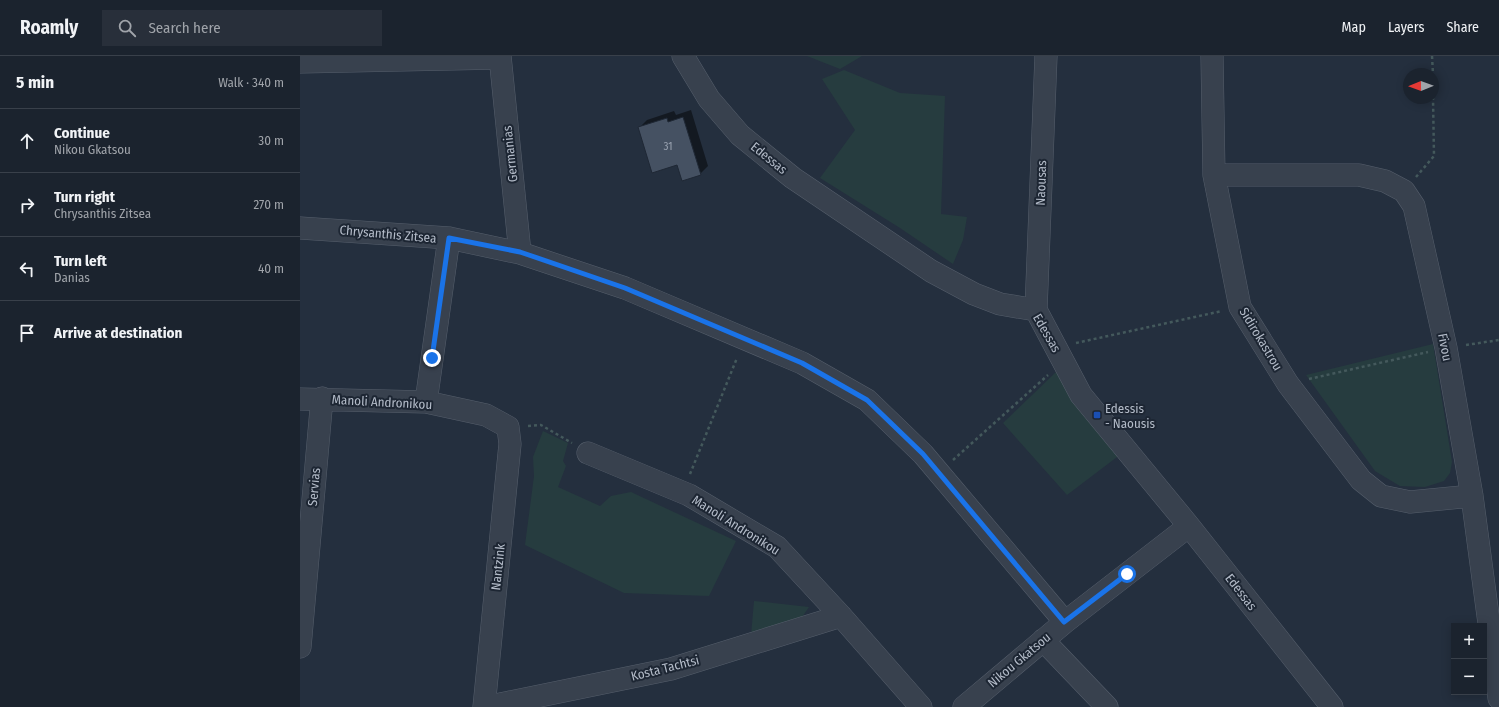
<!DOCTYPE html>
<meta charset="utf-8">
<style>
body{margin:0;font-family:"Fira Sans Condensed",sans-serif;background:#282f3a;color:#f1f3f6}
.controls{position:absolute;right:12px;bottom:12px;display:grid;overflow:hidden;border-radius:0px;box-shadow:0 2px 10px #0003}
.controls button{width:36px;height:36px;display:grid;place-items:center;padding:0;border:0;border-bottom:1px solid #39404a;background:#1b232e;color:#f1f3f6;font:20px sans-serif}
.compass{position:absolute;left:1103px;top:12px;width:36px;height:36px;border-radius:50%;background:#1b232e;box-shadow:0 2px 10px #0003;rotate:269deg}
.stop{position:absolute;width:12px;height:12px;margin:-9px;border:3px solid #1a73e8;border-radius:50%;background:#fff}
.stop.end{background:#1a73e8;border-color:#fff;box-shadow:0 1px 4px #0008}
.list{margin:0;padding:0;list-style:none}
h2{display:flex;justify-content:space-between;align-items:center;height:52px;margin:0;padding:0 16px;font-size:17px}
h2 small{font-size:13px;font-weight:400;color:#a0a4aa}
.list li{display:grid;grid-template-columns:26px 1fr auto;gap:12px;align-items:center;box-sizing:border-box;height:64px;padding:0 16px;border-top:1px solid #39404a}
.list b{display:block;font-size:15px;white-space:nowrap}
.list p{margin:0;font-size:13px;white-space:nowrap;color:#a0a4aa}
.list em{font-size:13px;font-style:normal;color:#a0a4aa}
.icon{flex:none;width:22px;height:22px;fill:none;stroke:currentColor;stroke-width:2;stroke-linecap:round;stroke-linejoin:round}
.map{position:relative;flex:none;width:1199px;height:651px;overflow:hidden}
header{display:flex;align-items:center;gap:24px;box-sizing:border-box;height:56px;padding:0 20px;background:#1b232e;border-bottom:1px solid #39404a}
header strong{font-size:19px}
nav{display:flex;gap:22px;margin-inline-start:auto;font-size:14px}
.search{width:280px;height:36px;background:#282f3a;display:flex;align-items:center;gap:10px;box-sizing:border-box;padding:0 14px;border-radius:0px;color:#a0a4aa;font-size:15px}
main{display:flex}
aside{flex:1;background:#1b232e}
.map>svg:first-child{display:block}
</style>
<header>
<strong>Roamly</strong>
<div class="search"><svg class="icon" aria-label="search" viewBox="0 0 24 24"><circle cx="10" cy="10" r="6"/><path d="M15 15l6 6"/></svg>Search here</div>
<nav><a>Map</a><a>Layers</a><a>Share</a></nav>
</header>
<main>
<aside>
<h2>5 min<small>Walk · 340 m</small></h2>
<ul class="list">
<li><svg class="icon" aria-label="ahead" viewBox="0 0 24 24"><path d="M12 20V5M6 11l6-6 6 6"/></svg><div><b>Continue</b><p>Nikou Gkatsou</p></div><em>30 m</em></li>
<li><svg class="icon" aria-label="right" viewBox="0 0 24 24"><path d="M7 20v-9h11M14 6l5 5-5 5"/></svg><div><b>Turn right</b><p>Chrysanthis Zitsea</p></div><em>270 m</em></li>
<li><svg class="icon" aria-label="left" viewBox="0 0 24 24"><path d="M17 20v-9H6M10 6l-5 5 5 5"/></svg><div><b>Turn left</b><p>Danias</p></div><em>40 m</em></li>
<li><svg class="icon" aria-label="arrive" viewBox="0 0 24 24"><path d="M6 21V4h12l-3 4 3 4H6"/></svg><div><b>Arrive at destination</b></div></li>
</ul>
</aside>
<div class="map">
<svg width="1199" height="651" viewBox="0 0 1199 651">
<rect width="100%" height="100%" fill="#242f3e"/>
<path fill="#263c3f" d="M507 0H562L540 13Z
M544 14 600 37 645 40 641 158 667 161 663 184 653 208 600 172 520 122 555 74 522 23Z
M1133 288 1152 406 1150 417 1144 425 1125 431 1100 430 1075 415 1006 319Z
M756 316 768 334 821 398 767 439 703 367Z
M243 375 268 387 263 405 266 410 258 431 300 450 311 440 331 436 436 485 409 540 324 537 225 489 234 420 233 401Z
M454 545 509 551 500 564 451 579Z"/>
<path fill="#0007" d="M391 54 408 110 400 118 378 108 339 72 347 64 374 55 376 59Z"/>
<path fill="#455162" stroke="#1f2835" d="M383 61 401 119 382 125 377 109 352 117 338 71 367 62 368 66Z"/>
<g fill="none" stroke-linecap="round" stroke-linejoin="round">
<g stroke="#565f6c" stroke-width="23">
<path id="minor" d="M200 0 220 197
M383 0 409 43 440 79 493 122 631 215 674 238 700 248 736 254
M912 0 914 119 940 251 988 328 1061 424 1081 440 1110 446 1172 440
M0 6 200 2
M914 119H1059L1085 125 1104 135 1114 150 1146 292 1172 440 1199 642
M0 172 149 182 220 197 325 232 502 307 567 344 623 398 765 566
M736 254 781 339 889 470 1032 651
M736 254 746 0
M0 343 126 346 186 359 208 371 210 388 184 651
M126 346 149 182
M288 397 389 439 477 491 541 560 621 651
M743 584 807 651
M0 591 22 342
M186 651 371 613 541 560
M664 651 765 566 889 470"/>
</g>
<path stroke="#44595c" stroke-width="2.5" stroke-dasharray="3 3" stroke-linecap="butt" d="M1132 0 1133 18
M1116 121 1134 100 1133 42
M776 287 922 255
M1166 289 1199 284
M1009 323 1128 296
M228 370 241 369 272 387
M653 404 748 319
M390 418 437 302"/>
<use href="#minor" stroke="#38414e" stroke-width="22"/>
</g>
<g fill="none" stroke-linecap="round" stroke-linejoin="round">
<path stroke="#1a73e8" stroke-width="5" d="M132 302 149 182 220 196 325 232 502 307 567 344 623 398 764 566 827 518"/>
</g>
<rect fill="#1a4fb4" stroke="#1d2633" stroke-width="1.5" x="793" y="355" width="8" height="8" rx="2"/>
<g text-anchor="middle" dominant-baseline="central" stroke-width="4" stroke-linejoin="round" paint-order="stroke">
<g font-size="11" fill="#98a1af">
<text x="368" y="90">31</text>
</g>
<g font-size="13" fill="#b4bcc9" stroke="#1d2633">
<text transform="translate(210 98) rotate(-96)">Germanias</text>
<text transform="translate(469 102) rotate(39)">Edessas</text>
<text transform="translate(741 127) rotate(-88)">Naousas</text>
<text transform="translate(88 178) rotate(5)">Chrysanthis Zitsea</text>
<text transform="translate(747 277) rotate(60)">Edessas</text>
<text transform="translate(961 283) rotate(59)">Sidirokastrou</text>
<text transform="translate(1145 291) rotate(79)">Fivou</text>
<text transform="translate(82 346) rotate(3)">Manoli Andronikou</text>
<text transform="translate(14 431) rotate(-85)">Servias</text>
<text transform="translate(436 469) rotate(32)">Manoli Andronikou</text>
<text transform="translate(198 511) rotate(-84)">Nantzink</text>
<text transform="translate(941 536) rotate(52)">Edessas</text>
<text transform="translate(719 604) rotate(-40)">Nikou Gkatsou</text>
<text transform="translate(365 612) rotate(-14)">Kosta Tachtsi</text>
</g>
<g font-size="13" fill="#b4bcc9" stroke="#1d2633" text-anchor="start">
<text x="805" y="352">Edessis<tspan x="805" dy="15">- Naousis</tspan></text>
</g>
</g>
</svg>
<div class="controls">
<button>+</button>
<button>−</button>
</div>
<svg class="compass" viewBox="-18 -18 36 36"><path d="M0-13l5 13h-10z" fill="#e53935"/><path d="M0 13l5-13h-10z" fill="#a0a4aa"/></svg>
<div class="stop" style="left:827px;top:518px"></div>
<div class="stop end" style="left:132px;top:302px"></div>
</div>
</main>
